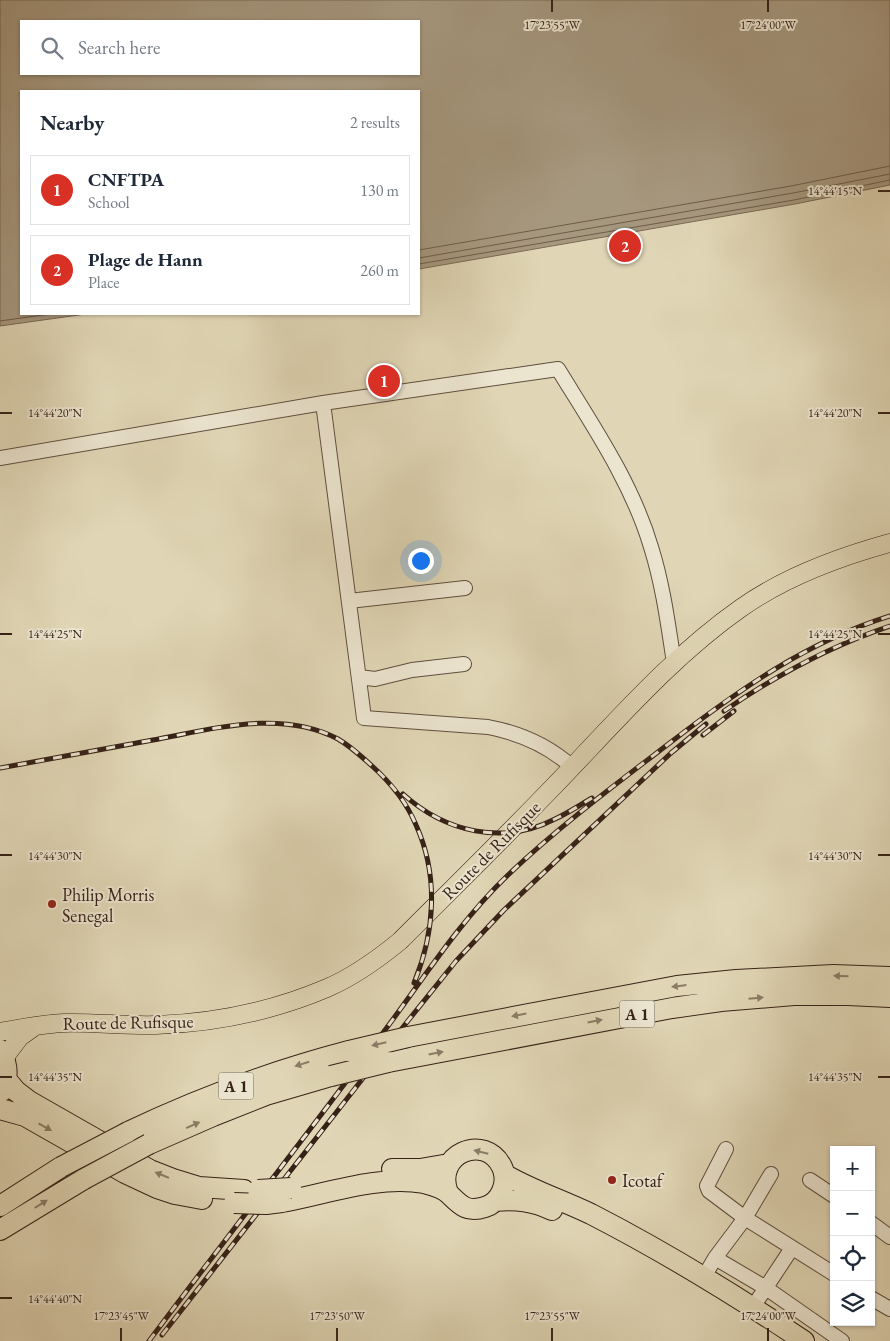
<!DOCTYPE html>
<meta charset="utf-8">
<style>
body{margin:0;font-family:"EB Garamond",serif;background:#f2f2f3;color:#1f2937}
.controls{position:absolute;right:15px;bottom:15px;display:grid;overflow:hidden;border-radius:0px;box-shadow:0 1px 4px #0004}
.controls button{width:45px;height:45px;display:grid;place-items:center;padding:0;border:0;border-bottom:1px solid #e0e1e3;background:#fff;color:#1f2937;font:25px sans-serif}
.you{position:absolute;left:420px;top:560px;width:18px;height:18px;margin:-12px;border:4px solid #fff;border-radius:50%;background:#1a73e8;box-shadow:0 0 0 8px #1a73e833}
.badge{display:grid;place-items:center;width:32px;height:32px;border-radius:50%;background:#d93025;color:#fff;font-size:16px;font-weight:700}
.pin{position:absolute;translate:-50% -50%;border:2px solid #fff;box-shadow:0 1px 5px #0006}
.list{margin:0;padding:0;list-style:none}
h2{display:flex;justify-content:space-between;align-items:center;height:65px;margin:0;padding:0 20px;font-size:21px}
h2 small{font-size:16px;font-weight:400;color:#747a83}
.list li{display:grid;grid-template-columns:32px 1fr auto;gap:15px;align-items:center;box-sizing:border-box;height:70px;margin:0 10px 10px;padding:0 10px;border:1px solid #e0e1e3;border-radius:0px}
.list b{display:block;font-size:19px;white-space:nowrap}
.list p{margin:0;font-size:16px;white-space:nowrap;color:#747a83}
.list em{font-size:16px;font-style:normal;color:#747a83}
.icon{flex:none;width:28px;height:28px;fill:none;stroke:currentColor;stroke-width:2;stroke-linecap:round;stroke-linejoin:round}
.map{position:relative;flex:none;width:890px;height:1341px;overflow:hidden}
.search{position:absolute;background:#fff;box-shadow:0 1px 4px #0004;left:20px;top:20px;width:400px;height:55px;display:flex;align-items:center;gap:12px;box-sizing:border-box;padding:0 18px;border-radius:0px;color:#747a83;font-size:19px}
.panel{position:absolute;background:#fff;box-shadow:0 1px 4px #0004;left:20px;top:90px;width:400px;height:225px;border-radius:0px}
.map>svg:first-child{display:block}
</style>
<div class="map">
<svg width="890" height="1341" viewBox="0 0 890 1341">
<rect width="100%" height="100%" fill="#e0d6b5"/>
<filter id="stains"><feTurbulence type="fractalNoise" baseFrequency=".004" numOctaves="4"/><feColorMatrix values="0 0 0 0 .2 0 0 0 0 .09 0 0 0 0 .02 0 0 0 .5 -.17"/></filter>
<radialGradient id="worn" r=".72"><stop offset=".6" stop-color="#630" stop-opacity="0"/><stop offset="1" stop-color="#630" stop-opacity=".3"/></radialGradient>
<path fill="#a6987f" stroke="#796855" fill-rule="evenodd" d="M0 0H890V185L795 204 419 269V91H21V314H86L0 326ZM21 21H419V74H21Z"/>
<g fill="none" stroke-linecap="round" stroke-linejoin="round">
<path stroke="#6e5c4b" stroke-width="1" d="M419 250 791 186 890 166
M419 258 793 193 890 174
M419 264 794 200 890 180
M0 321 50 314"/>
<g stroke="#604e3e" stroke-width="16">
<path id="minor" d="M323 403 364 718 488 727C519 733 549 746 572 767
M0 458 323 403 558 369C593 426 632 483 651 547 663 585 668 624 674 663
M349 601 465 588
M359 677 375 679 412 670 464 664
M726 1149 707 1186 709 1191 745 1218 834 1274
M810 1180 834 1196
M871 1223 890 1237
M715 1258 766 1288 842 1341
M704 1277 715 1258 745 1218 771 1174
M871 1298 890 1309
M753 1307 792 1248"/>
</g>
<g stroke="#362117" stroke-width="19">
<path id="major" d="M0 1032C21 1028 43 1024 64 1023 95 1022 125 1026 156 1025 213 1023 273 1011 327 988 353 977 378 959 400 941 452 889 504 838 555 785 614 724 671 657 741 608 785 577 839 557 890 543
M4 1058 20 1037 34 1027"/>
</g>
<g stroke="#362117" stroke-width="22">
<path id="highway" d="M408 1037 677 986 736 980 833 975 890 977
M0 1050C8 1064 9 1077 2 1091
M388 1062 672 1008 721 1001 794 995H848L890 997
M6 1079 16 1091 29 1101 150 1170 173 1179 199 1187 244 1190
M0 1109 25 1116 125 1173 157 1188 175 1194 202 1199
M128 1132C199 1098 273 1071 349 1051
M149 1144 213 1116 266 1095 331 1076
M392 1169H420L449 1164
M504 1174C531 1190 562 1200 591 1214 665 1252 735 1295 804 1341
M495 1201C516 1199 533 1201 552 1210
M282 1202C327 1194 377 1175 424 1183 432 1185 443 1188 449 1194 460 1205 467 1213 485 1207 501 1202 509 1182 502 1167 485 1132 433 1154 448 1193
M0 1206 61 1167
M0 1230 84 1179"/>
</g>
<use href="#minor" stroke="#ebe4cf" stroke-width="14"/>
<use href="#major" stroke="#e0d6b5" stroke-width="18"/>
<use href="#highway" stroke="#e0d6b5" stroke-width="20"/>
<g stroke="#362117" stroke-width="5">
<path id="rail" d="M724 711C775 676 830 646 890 626
M703 735 734 711
M0 768C51 759 102 749 153 740 213 729 281 709 338 739 350 746 361 756 371 765 390 782 406 801 416 825 439 876 435 932 414 983
M403 794C445 832 503 846 555 819 568 813 580 805 592 798
M162 1335 407 1022 456 961 504 910 671 753 706 724
M149 1341C223 1242 299 1145 373 1046 417 989 455 926 507 876 557 828 616 784 671 742 740 689 807 642 890 616"/>
</g>
<use href="#rail" stroke="#ebe4cf" stroke-width="3" stroke-dasharray="9" stroke-linecap="butt"/>
<g stroke="#362117" stroke-width="22" stroke-linecap="butt">
<path id="highway-bridge" d="M349 1051 408 1037
M331 1076 388 1062
M61 1167 128 1132
M84 1179 149 1144
M258 1190 291 1188
M234 1203 266 1204 282 1202"/>
</g>
<use href="#highway-bridge" stroke="#e0d6b5" stroke-width="20"/>
</g>
<defs><path id="oneway-solid" d="M-6-.8H1V-3.2L6.5 0L1 3.2V.8H-6Z" transform="scale(1.25)"/></defs>
<g fill="#8b7c66">
<use href="#oneway-solid" transform="translate(841 976) rotate(-178)"/>
<use href="#oneway-solid" transform="translate(679 986) rotate(173)"/>
<use href="#oneway-solid" transform="translate(756 998) rotate(-5)"/>
<use href="#oneway-solid" transform="translate(519 1015) rotate(169)"/>
<use href="#oneway-solid" transform="translate(595 1021) rotate(-11)"/>
<use href="#oneway-solid" transform="translate(379 1044) rotate(167)"/>
<use href="#oneway-solid" transform="translate(436 1053) rotate(-11)"/>
<use href="#oneway-solid" transform="translate(302 1064) rotate(163)"/>
<use href="#oneway-solid" transform="translate(193 1125) rotate(-24)"/>
<use href="#oneway-solid" transform="translate(45 1127) rotate(29)"/>
<use href="#oneway-solid" transform="translate(481 1152) rotate(-166)"/>
<use href="#oneway-solid" transform="translate(162 1175) rotate(-158)"/>
<use href="#oneway-solid" transform="translate(41 1204) rotate(-32)"/>
</g>
<path fill="none" stroke="#362117" stroke-width="2" d="M552 0V12M768 0V12M878 191H890M0 413H12M878 413H890M0 634H12M878 634H890M0 855H12M878 855H890M0 1077H12M878 1077H890M0 1298H12M121 1328V1341M337 1328V1341M552 1328V1341M768 1328V1341"/>
<g fill="#8f2418" stroke="#ebe4cf" stroke-width="2">
<circle cx="52" cy="904" r="5"/>
<circle cx="612" cy="1180" r="5"/>
</g>
<g text-anchor="middle" dominant-baseline="central" stroke-width="4" stroke-linejoin="round" paint-order="stroke">
<g fill="#ebe4cf" stroke="#6c5c4e" stroke-width="1">
<rect x="619.5" y="1000.5" width="35" height="27" rx="4"/>
<rect x="218.5" y="1072.5" width="35" height="27" rx="4"/>
</g>
<g font-size="16" font-weight="bold" fill="#362117">
<text x="637" y="1014">A 1</text>
<text x="236" y="1086">A 1</text>
</g>
<g font-size="18" fill="#362117" stroke="#ebe4cf">
<text transform="translate(491 850) rotate(-45)">Route de Rufisque</text>
<text transform="translate(128 1022) rotate(-1)">Route de Rufisque</text>
</g>
<g font-size="18" fill="#362117" stroke="#ebe4cf" text-anchor="start">
<text x="62" y="894">Philip Morris<tspan x="62" dy="21">Senegal</tspan></text>
<text x="622" y="1180">Icotaf</text>
</g>
</g>
<g font-size="12" text-anchor="middle" fill="#362117" stroke="#ebe4cf" stroke-width="4" stroke-linejoin="round" paint-order="stroke">
<text x="552" y="29">17°23'55"W</text>
<text x="768" y="29">17°24'00"W</text>
<text x="835" y="195">14°44'15"N</text>
<text x="835" y="417">14°44'20"N</text>
<text x="55" y="417">14°44'20"N</text>
<text x="835" y="638">14°44'25"N</text>
<text x="55" y="638">14°44'25"N</text>
<text x="835" y="860">14°44'30"N</text>
<text x="55" y="860">14°44'30"N</text>
<text x="835" y="1081">14°44'35"N</text>
<text x="55" y="1081">14°44'35"N</text>
<text x="55" y="1303">14°44'40"N</text>
<text x="121" y="1320">17°23'45"W</text>
<text x="337" y="1320">17°23'50"W</text>
<text x="552" y="1320">17°23'55"W</text>
<text x="768" y="1320">17°24'00"W</text>
</g>
<rect width="100%" height="100%" filter="url(#stains)"/>
<rect width="100%" height="100%" fill="url(#worn)"/>
</svg>
<div class="controls">
<button>+</button>
<button>−</button>
<button><svg class="icon" aria-label="locate" viewBox="0 0 24 24"><circle cx="12" cy="12" r="6"/><path d="M12 2v4M12 18v4M2 12h4M18 12h4"/></svg></button>
<button><svg class="icon" aria-label="layers" viewBox="0 0 24 24"><path d="M12 4l9 5-9 5-9-5zM3 14l9 5 9-5"/></svg></button>
</div>
<div class="you"></div>
<div class="pin badge" style="left:384px;top:381px">1</div>
<div class="pin badge" style="left:625px;top:246px">2</div>
<div class="search"><svg class="icon" aria-label="search" viewBox="0 0 24 24"><circle cx="10" cy="10" r="6"/><path d="M15 15l6 6"/></svg>Search here</div>
<section class="panel">
<h2>Nearby<small>2 results</small></h2>
<ul class="list">
<li><span class="badge">1</span><div><b>CNFTPA</b><p>School</p></div><em>130 m</em></li>
<li><span class="badge">2</span><div><b>Plage de Hann</b><p>Place</p></div><em>260 m</em></li>
</ul>
</section>
</div>
